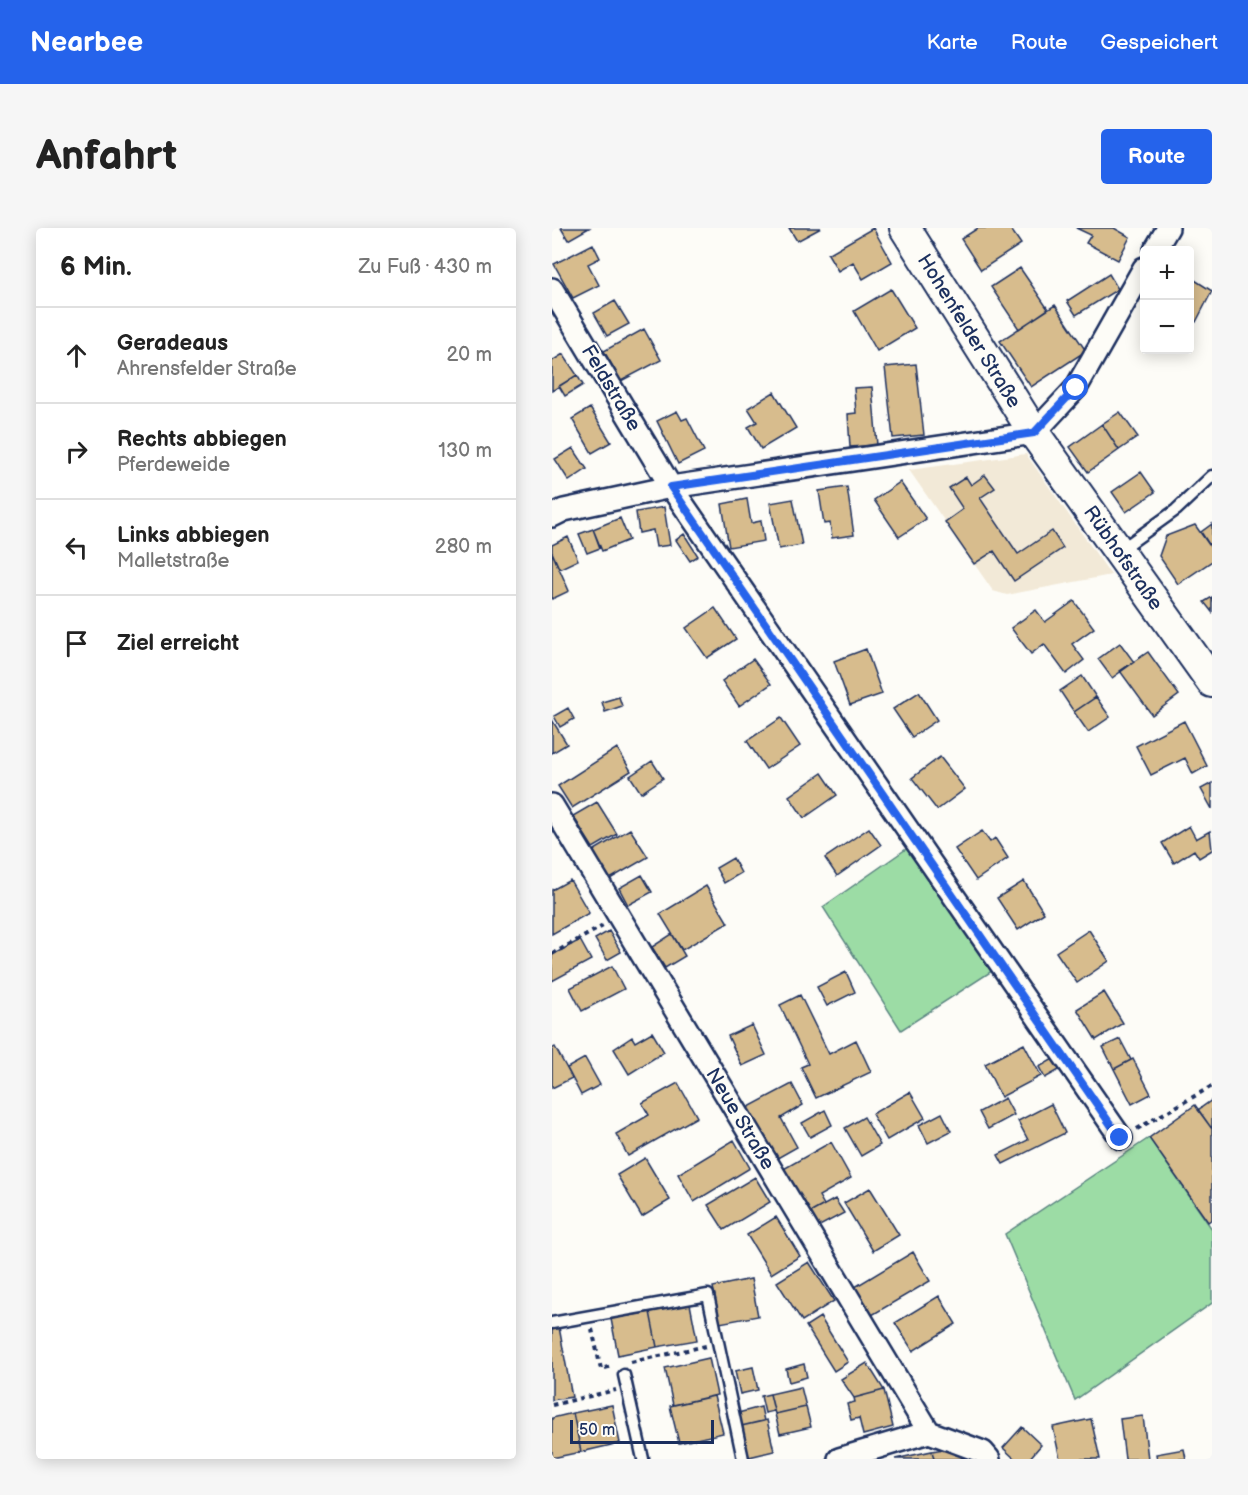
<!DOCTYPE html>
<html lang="de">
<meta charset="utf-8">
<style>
body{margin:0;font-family:"Balsamiq Sans",sans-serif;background:#f6f6f6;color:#222}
.controls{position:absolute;right:18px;top:18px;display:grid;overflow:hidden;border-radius:6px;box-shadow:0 3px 15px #0003}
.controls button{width:54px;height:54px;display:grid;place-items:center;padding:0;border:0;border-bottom:2px solid #e0e0e0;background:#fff;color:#222;font:30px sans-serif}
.scale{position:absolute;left:18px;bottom:15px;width:144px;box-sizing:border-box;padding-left:6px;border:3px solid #1b2f5e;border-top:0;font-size:16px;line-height:21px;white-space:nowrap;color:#1b2f5e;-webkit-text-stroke:4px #fdfcf7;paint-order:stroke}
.stop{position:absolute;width:18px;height:18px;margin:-14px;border:4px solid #2563eb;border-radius:50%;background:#fff}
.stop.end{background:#2563eb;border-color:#fff;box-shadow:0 2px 6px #0008}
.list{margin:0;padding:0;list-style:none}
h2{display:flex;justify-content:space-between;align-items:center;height:78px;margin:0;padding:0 24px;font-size:26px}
h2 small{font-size:20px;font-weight:400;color:#767676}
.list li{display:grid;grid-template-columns:39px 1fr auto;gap:18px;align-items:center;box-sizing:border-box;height:96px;padding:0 24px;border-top:2px solid #e0e0e0}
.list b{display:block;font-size:22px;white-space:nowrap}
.list p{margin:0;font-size:20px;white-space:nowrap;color:#767676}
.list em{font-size:20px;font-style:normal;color:#767676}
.icon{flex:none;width:33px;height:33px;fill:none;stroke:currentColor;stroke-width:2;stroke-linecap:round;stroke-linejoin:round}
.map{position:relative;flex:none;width:660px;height:1231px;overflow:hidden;border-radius:6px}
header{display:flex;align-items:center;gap:36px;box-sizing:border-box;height:84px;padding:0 30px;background:#2563eb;color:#fff}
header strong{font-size:28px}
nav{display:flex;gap:33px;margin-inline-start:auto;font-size:21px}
.intro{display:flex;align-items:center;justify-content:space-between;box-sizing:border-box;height:144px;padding:0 36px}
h1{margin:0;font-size:42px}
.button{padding:15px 27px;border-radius:6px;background:#2563eb;color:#fff;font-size:21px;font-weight:700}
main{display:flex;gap:36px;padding:0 36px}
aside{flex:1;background:#fff;border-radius:6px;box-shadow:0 3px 15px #0003}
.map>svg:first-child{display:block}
</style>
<header>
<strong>Nearbee</strong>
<nav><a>Karte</a><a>Route</a><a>Gespeichert</a></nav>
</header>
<div class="intro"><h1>Anfahrt</h1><a class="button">Route</a></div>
<main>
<aside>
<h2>6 Min.<small>Zu Fuß · 430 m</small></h2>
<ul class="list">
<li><svg class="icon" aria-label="ahead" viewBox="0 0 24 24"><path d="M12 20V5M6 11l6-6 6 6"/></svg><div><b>Geradeaus</b><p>Ahrensfelder Straße</p></div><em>20 m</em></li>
<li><svg class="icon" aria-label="right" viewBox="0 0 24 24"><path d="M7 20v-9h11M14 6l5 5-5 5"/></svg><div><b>Rechts abbiegen</b><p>Pferdeweide</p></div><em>130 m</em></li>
<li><svg class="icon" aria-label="left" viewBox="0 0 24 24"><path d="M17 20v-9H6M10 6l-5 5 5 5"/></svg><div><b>Links abbiegen</b><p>Malletstraße</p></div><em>280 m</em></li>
<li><svg class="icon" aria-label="arrive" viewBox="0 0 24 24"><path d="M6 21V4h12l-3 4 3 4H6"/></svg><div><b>Ziel erreicht</b></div></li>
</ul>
</aside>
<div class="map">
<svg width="660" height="1231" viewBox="0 0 660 1231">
<rect width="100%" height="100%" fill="#fdfcf7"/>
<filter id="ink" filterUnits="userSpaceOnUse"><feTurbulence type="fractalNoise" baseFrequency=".0167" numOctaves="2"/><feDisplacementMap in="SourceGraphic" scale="12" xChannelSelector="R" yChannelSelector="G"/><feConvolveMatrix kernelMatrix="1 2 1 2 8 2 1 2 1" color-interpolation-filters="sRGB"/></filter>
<g filter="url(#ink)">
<path fill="#f2e9d7" d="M474 226 559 347 455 367 441 363 357 242Z"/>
<path fill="#9cdca5" stroke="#5c8682" stroke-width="1.5" d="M357 619 440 743 349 802 271 679Z
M597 910 660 1001V1075L523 1172 453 1006Z"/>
<path fill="#d7bc8d" stroke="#1b2f5e" stroke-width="1.5" d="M9 0H37L16 12Z
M237 0H269L245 13Z
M321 0 340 34 311 51 301 34 286 43 276 26Z
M426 0H458L469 16 429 42 409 11Z
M524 0H562L578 9 566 32 534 15 539 7Z
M41 16 48 30 36 36 47 57 21 70 2 36Z
M468 40 496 81 467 101 439 59Z
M557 46 566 61 524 87 515 73Z
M638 49 660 63 644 94 638 90Z
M339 61 363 100 325 123 302 83Z
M63 73 77 96 55 108 42 85Z
M503 77 534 123 479 159 448 113Z
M92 101 109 132 69 153 52 123Z
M11 126 25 147 0 163V133Z
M364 136 372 207 341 210 333 139Z
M25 147 31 157 13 168 7 158Z
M320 159 325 217 298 219 296 186 304 185 302 160Z
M222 164 244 200 209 221 196 199 205 194 196 180Z
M38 180 59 214 40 225 20 191Z
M125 183 130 192 135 190 152 223 126 236 105 193Z
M568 184 586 209 567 222 550 196Z
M550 196 567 222 536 244 518 219Z
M21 220 35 241 17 253 3 231Z
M589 244 603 264 574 284 560 264Z
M433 247 443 260 428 270 466 326 500 303 511 320 462 353 442 323 422 336 393 294 411 281 397 260 414 249 419 257Z
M348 254 374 291 347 309 322 272Z
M295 259 302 307 280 310 278 295 272 296 267 263Z
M195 271 199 295 209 293 212 313 177 319 170 276Z
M241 271 250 317 227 321 218 275Z
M112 279 118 317 104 319 101 302 87 305 84 284Z
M68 290 77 312 50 323 41 301Z
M660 296V321L649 304Z
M643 297 660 321V333L626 356 607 328 614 308Z
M41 301 48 320 35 325 27 306Z
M132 306 146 328 138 333 124 312Z
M16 309 26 332 7 341 0 324V317Z
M0 324 17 363 0 371Z
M660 369V384L652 374Z
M522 373 542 400 520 416 532 432 514 446 492 416 479 426 459 400 484 382 493 394Z
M163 380 184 411 155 430 134 400Z
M568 415 582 434 560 450 546 431Z
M314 421 330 466 298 477 282 433Z
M596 424 627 467 600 487 568 443Z
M201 431 219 456 187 478 170 453Z
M530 448 544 469 522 484 508 463Z
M367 464 385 492 360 509 341 481Z
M67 469 70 478 53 484 50 474Z
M544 469 558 489 536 504 522 484Z
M16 480 22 491 8 499 2 488Z
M229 490 248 518 214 541 195 513Z
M0 492 15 516 0 525Z
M632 493 655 538 641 546 633 530 599 547 584 518Z
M65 520 79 543 20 580 6 558Z
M388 529 413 561 385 582 360 550Z
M100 533 111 550 89 565 78 548Z
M270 545 285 567 252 590 237 568Z
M660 555V581L649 561Z
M45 574 65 606 41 620 21 588Z
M637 598 644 611 658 603 660 622 647 630 642 622 622 635 610 615Z
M317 600 329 617 285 648 273 630Z
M78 601 96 629 58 651 41 623Z
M430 603 438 614 443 610 456 630 424 652 403 621Z
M181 630 189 645 172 655 164 640Z
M90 647 100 664 76 677 67 660Z
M18 652 37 685 0 706V662Z
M472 653 492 685 466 702 445 670Z
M154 658 176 695 130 722 108 686Z
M537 702 557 733 525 755 504 724Z
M57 703 69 724 55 732 43 711Z
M120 706 133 728 113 740 100 719Z
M28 712 39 732 0 753V727Z
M60 738 72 761 30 783 18 760Z
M294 744 303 764 275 778 265 759Z
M552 764 571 795 544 812 525 781Z
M248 767 277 826 304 812 319 844 264 870 249 839 256 836 228 777Z
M200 797 214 827 190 838 176 808Z
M100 804 112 824 77 846 62 821 80 809 83 814Z
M568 811 579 832 562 841 551 819Z
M472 816 489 848 449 869 433 836Z
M3 819 20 850 0 860V821Z
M33 830 48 857 29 867 15 840Z
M503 830 509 841 493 850 487 839Z
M581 831 599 866 580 876 562 841Z
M126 855 145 889 76 928 64 906 97 887 90 875Z
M240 856 251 877 229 890 245 919 222 932 193 881Z
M358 864 373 890 335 912 320 886Z
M453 870 462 887 436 901 427 884Z
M660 872V901L646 882Z
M499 876 513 905 451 936 446 927 476 912 466 893Z
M643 877 660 901V991L656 994 597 910Z
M273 882 280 897 258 909 250 895Z
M390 885 399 903 376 915 367 897Z
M312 889 328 917 309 928 293 900Z
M182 912 198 940 142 974 126 946Z
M279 914 299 950 267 968 272 977 254 987 228 943Z
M93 930 118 972 90 989 65 947Z
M203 949 218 974 172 1002 156 977Z
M318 960 347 1007 321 1023 292 975Z
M283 971 292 985 262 1001 254 987Z
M224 989 248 1028 219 1046 195 1007Z
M361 1024 378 1053 320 1087 303 1059Z
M257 1034 282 1073 250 1093 225 1054Z
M199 1051 206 1088 168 1095 161 1059Z
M387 1068 404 1096 361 1123 343 1095Z
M138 1076 145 1112 105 1119 98 1084Z
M98 1084 105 1119 66 1127 59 1091Z
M268 1089 296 1134 282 1143 254 1098Z
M7 1099 20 1169 0 1172V1101Z
M157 1130 165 1167 121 1177 113 1140Z
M315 1135 332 1162 302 1170 289 1151Z
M252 1136 255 1149 237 1154 234 1141Z
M201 1139 206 1162 188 1166 183 1143Z
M249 1159 254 1179 223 1186 218 1166Z
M332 1162 341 1199 311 1207 307 1190 299 1192 295 1176 303 1174 302 1170Z
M218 1166 222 1183 213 1185 209 1168Z
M162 1168 171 1205 127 1215 118 1178Z
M60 1177 68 1215 29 1224 21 1185Z
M209 1179 212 1193 189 1198 186 1185Z
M254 1179 259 1199 228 1206 223 1186Z
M21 1185 29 1224 0 1230V1190Z
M591 1188 596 1231H573L568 1191Z
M539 1191 548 1231H508L501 1199Z
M215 1192 222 1223 197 1229 189 1198Z
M470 1199 489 1217 477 1231H463L451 1220Z
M408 1218 422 1231H382L380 1223Z
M632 1221 634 1231H605L604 1226Z
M380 1223 382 1231H343Z"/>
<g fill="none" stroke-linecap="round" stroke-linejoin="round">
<g stroke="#1b2f5e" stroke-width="15">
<path id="lane" d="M567 323 624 282 660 248
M0 1095 156 1067 191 1231
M72 1147 91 1231"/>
</g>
<g stroke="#1b2f5e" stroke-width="26">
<path id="street" d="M603 22 616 0
M0 61 119 259 569 910
M0 288 12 282 119 259 482 205 524 160 592 40
M0 577 377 1204
M287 1231 377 1204 431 1224 437 1231"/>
</g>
<g stroke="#1b2f5e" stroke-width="34">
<path id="secondary" d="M353 0 482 205 660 454"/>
</g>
<path stroke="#1b2f5e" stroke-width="4" stroke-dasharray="4.5 4.5" stroke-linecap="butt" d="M0 726 51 698
M585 901 660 858
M40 1101 49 1141 60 1138
M79 1134 154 1118
M0 1177 64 1162"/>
<use href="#lane" stroke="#fdfcf7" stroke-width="10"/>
<use href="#street" stroke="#fdfcf7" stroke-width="21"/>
<use href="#secondary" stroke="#fdfcf7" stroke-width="30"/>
</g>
</g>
<g fill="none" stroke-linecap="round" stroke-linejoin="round" filter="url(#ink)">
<path stroke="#2563eb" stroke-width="8" d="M524 160 482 205 119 259 568 910"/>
</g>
<g text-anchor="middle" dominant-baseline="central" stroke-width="4.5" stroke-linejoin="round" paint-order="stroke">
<g font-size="20" fill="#1b2f5e" stroke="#fdfcf7">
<text transform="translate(417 103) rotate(58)">Hohenfelder Straße</text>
<text transform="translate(59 160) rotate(59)">Feldstraße</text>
<text transform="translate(571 330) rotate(55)">Rübhofstraße</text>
<text transform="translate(188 891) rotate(59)">Neue Straße</text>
</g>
</g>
</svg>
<div class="controls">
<button>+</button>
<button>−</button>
</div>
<div class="scale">50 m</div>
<div class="stop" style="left:524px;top:160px"></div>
<div class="stop end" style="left:568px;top:910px"></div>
</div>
</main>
